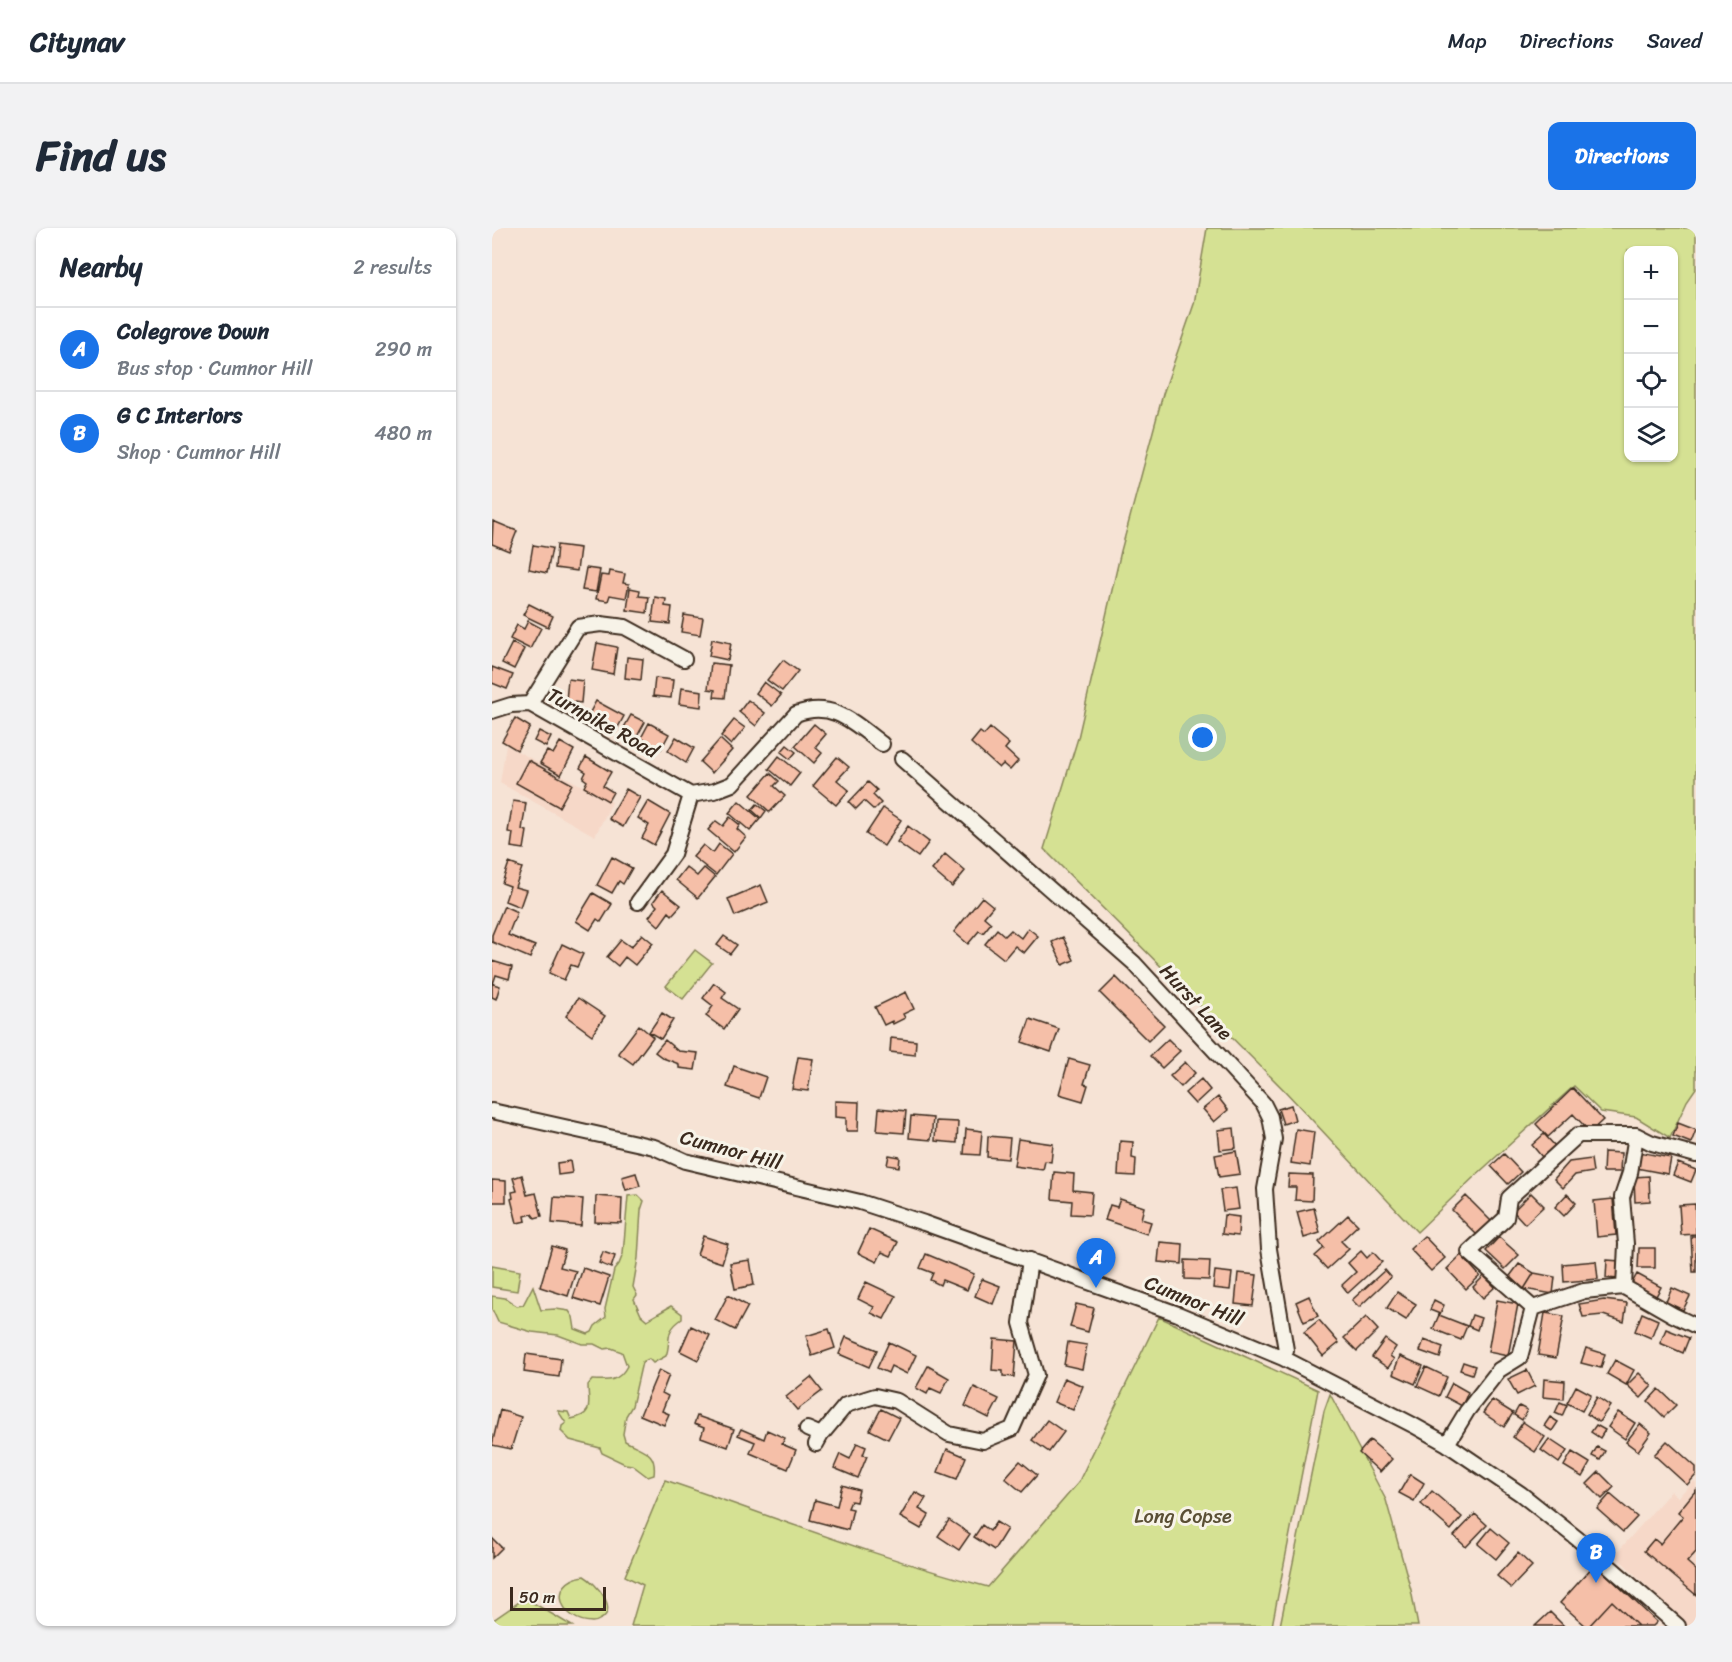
<!DOCTYPE html>
<meta charset="utf-8">
<style>
body{margin:0;font-family:Sriracha,sans-serif;background:#f2f2f3;color:#1f2937}
.controls{position:absolute;right:18px;top:18px;display:grid;overflow:hidden;border-radius:12px;box-shadow:0 2px 4px #0004}
.controls button{width:54px;height:54px;display:grid;place-items:center;padding:0;border:0;border-bottom:2px solid #e0e1e3;background:#fff;color:#1f2937;font:30px sans-serif}
.scale{position:absolute;left:18px;bottom:15px;width:96px;box-sizing:border-box;padding-left:6px;border:3px solid #3b2a1e;border-top:0;font-size:16px;line-height:21px;white-space:nowrap;color:#3b2a1e;-webkit-text-stroke:4px #f7f3e8;paint-order:stroke}
.you{position:absolute;left:711px;top:510px;width:21px;height:21px;margin:-15px;border:4px solid #fff;border-radius:50%;background:#1a73e8;box-shadow:0 0 0 9px #1a73e833}
.badge{display:grid;place-items:center;width:39px;height:39px;border-radius:50%;background:#1a73e8;color:#fff;font-size:20px;font-weight:700}
.pin{position:absolute;translate:-50% -50px;filter:drop-shadow(0 2px 3px #0008)}
.pin::after{content:'';position:absolute;top:32px;width:21px;height:18px;background:inherit;clip-path:polygon(0 0,100% 0,50% 100%)}
.list{margin:0;padding:0;list-style:none}
h2{display:flex;justify-content:space-between;align-items:center;height:78px;margin:0;padding:0 24px;font-size:26px}
h2 small{font-size:20px;font-weight:400;color:#747a83}
.list li{display:grid;grid-template-columns:39px 1fr auto;gap:18px;align-items:center;box-sizing:border-box;height:84px;padding:0 24px;border-top:2px solid #e0e1e3}
.list b{display:block;font-size:22px;white-space:nowrap}
.list p{margin:0;font-size:20px;white-space:nowrap;color:#747a83}
.list em{font-size:20px;font-style:normal;color:#747a83}
.icon{flex:none;width:33px;height:33px;fill:none;stroke:currentColor;stroke-width:2;stroke-linecap:round;stroke-linejoin:round}
.map{position:relative;flex:none;width:1204px;height:1398px;overflow:hidden;border-radius:12px}
header{display:flex;align-items:center;gap:36px;box-sizing:border-box;height:84px;padding:0 30px;background:#fff;border-bottom:2px solid #e0e1e3}
header strong{font-size:28px}
nav{display:flex;gap:33px;margin-inline-start:auto;font-size:21px}
.intro{display:flex;align-items:center;justify-content:space-between;box-sizing:border-box;height:144px;padding:0 36px}
h1{margin:0;font-size:42px}
.button{padding:15px 27px;border-radius:12px;background:#1a73e8;color:#fff;font-size:21px;font-weight:700}
main{display:flex;gap:36px;padding:0 36px}
aside{flex:1;background:#fff;border-radius:12px;box-shadow:0 2px 4px #0004}
.map>svg:first-child{display:block}
</style>
<header>
<strong>Citynav</strong>
<nav><a>Map</a><a>Directions</a><a>Saved</a></nav>
</header>
<div class="intro"><h1>Find us</h1><a class="button">Directions</a></div>
<main>
<aside>
<h2>Nearby<small>2 results</small></h2>
<ul class="list">
<li><span class="badge">A</span><div><b>Colegrove Down</b><p>Bus stop · Cumnor Hill</p></div><em>290 m</em></li>
<li><span class="badge">B</span><div><b>G C Interiors</b><p>Shop · Cumnor Hill</p></div><em>480 m</em></li>
</ul>
</aside>
<div class="map">
<svg width="1204" height="1398" viewBox="0 0 1204 1398">
<rect width="100%" height="100%" fill="#f6e3d5"/>
<filter id="ink" filterUnits="userSpaceOnUse"><feTurbulence type="fractalNoise" baseFrequency=".0167" numOctaves="2"/><feDisplacementMap in="SourceGraphic" scale="12" xChannelSelector="R" yChannelSelector="G"/><feConvolveMatrix kernelMatrix="1 2 1 2 8 2 1 2 1" color-interpolation-filters="sRGB"/></filter>
<g filter="url(#ink)">
<path fill="#f6d8c8" d="M14 517 120 574 103 608 8 555Z
M1202 1253 1204 1255V1398H1195L1123 1327 1179 1263 1186 1269Z"/>
<path fill="#d5e193" stroke="#888658" stroke-width="1.5" fill-rule="evenodd" d="M715 0H1204V860L1195 873 1178 910 1144 889 1109 884 1082 858 982 949 925 1004 792 862 552 621 586 510 629 323 671 166 702 76ZM1136 22H1182V230H1136Z
M203 722 220 735 191 771 174 758Z
M146 967 152 973 149 982 146 1030 141 1059 145 1067 142 1071 149 1087 155 1092 179 1078 190 1086V1091C171 1104 180 1112 174 1128L161 1135 157 1131 150 1134 140 1178 134 1188 131 1206 133 1213C151 1223 165 1223 162 1247L156 1249 140 1237 133 1236 110 1225 108 1220 78 1212 69 1203 70 1198 74 1195 66 1183 76 1184 79 1191C103 1187 96 1175 96 1157L100 1152C116 1153 127 1154 135 1138L130 1124 119 1120 112 1121 102 1116H90L66 1107 40 1104 6 1094 0 1081V1068L13 1070 25 1078 31 1077 41 1058 49 1082 64 1081 77 1083 81 1089 83 1101 96 1106 100 1104 103 1098 114 1089 113 1081 122 1042 127 1036 131 1026 136 968Z
M0 1038 28 1043 25 1063 0 1059Z
M667 1089 826 1162 780 1398H139L151 1357 133 1348 173 1252C280 1288 386 1330 496 1359L586 1255Z
M838 1166 894 1272 919 1362 926 1398H788L832 1183Z
M92 1348C104 1355 127 1381 109 1391 106 1393 103 1394 100 1394 67 1393 55 1354 92 1348Z
M33 1370 80 1398H0V1393Z"/>
<path fill="#f5bfa8" stroke="#3b2a1e" stroke-width="1.5" d="M1 293 25 303 17 323 0 316Z
M41 317 60 320 55 345 37 341Z
M65 317 88 320 85 343 63 340Z
M94 340 108 342 104 364 90 362Z
M118 343 133 346 131 355 137 356 134 370 118 367 116 373 104 371 109 347 117 348Z
M138 360 148 362 147 368 157 369 155 385 135 382Z
M163 369 174 371 173 378 180 379 178 396 160 394Z
M37 376 61 388 56 399 31 387Z
M192 387 211 390 208 407 189 404Z
M36 393 49 400 38 421 18 411 25 397 32 401Z
M220 411 239 415 236 432 217 428Z
M20 415 32 421 22 441 10 435Z
M105 415 125 419 121 446 100 442Z
M135 429 151 431 149 452 133 450Z
M291 432 306 443 290 463 275 452Z
M219 435 237 437 233 470 222 469 223 462 216 461Z
M0 439 21 447 15 461 0 455Z
M163 450 181 452 179 470 161 468Z
M76 451 91 453 89 475 74 473Z
M272 454 289 467 280 478 264 465Z
M189 460 210 463 209 479 187 476Z
M256 472 273 485 264 498 247 484Z
M104 473 132 488 124 503 96 488Z
M139 487 153 494 143 512 129 505Z
M23 490 38 499 25 522 10 513Z
M242 492 253 500 239 517 229 508Z
M157 495 177 506 169 521 149 510Z
M322 496 334 506 323 519 330 525 322 535 303 518Z
M498 500 517 516 513 521 526 533 518 542 511 536 507 540 479 515 488 504 492 507Z
M47 503 59 509 54 519 42 513Z
M184 509 202 520 194 535 176 523Z
M228 511 240 522 220 545 208 534Z
M68 514 82 522 69 547 48 535 55 523 61 526Z
M295 517 304 524 298 531 289 524Z
M287 528 308 545 298 558 277 541Z
M94 529 119 544 111 558 121 564 116 573 92 559 95 553 91 550 94 544 88 540Z
M345 529 357 539 345 552 357 562 344 577 321 558Z
M36 532 80 556 67 579 24 555Z
M278 545 287 553 282 558 293 568 278 584 259 567Z
M376 554 385 562 381 567 389 575 382 582 372 573 364 581 357 574Z
M134 561 148 569 131 599 117 591Z
M21 573 34 575 30 602 35 603 32 621 19 619 21 605 16 604Z
M156 573 178 586 162 617 150 610 157 597 146 590Z
M247 573 268 591 258 603 237 585Z
M265 576 274 583 269 590 260 582Z
M391 580 409 592 392 618 374 606Z
M238 589 248 597 245 601 254 609 242 624 216 602 224 593 231 598Z
M416 598 437 614 426 629 405 614Z
M227 616 240 626 224 647 201 629 211 617 221 625Z
M453 626 473 643 460 659 440 642Z
M120 629 140 640 131 656 127 653 120 665 105 657Z
M17 635 30 640 23 659 34 662 28 679 13 673 18 658 10 655Z
M194 639 205 648 212 640 223 649 206 670 184 652Z
M269 657 276 674 243 688 236 671Z
M170 662 189 677 180 687 177 684 167 698 157 689 165 678 161 674Z
M101 665 120 676 109 694 105 691 98 702 84 693Z
M490 669 501 678 492 689 499 695 491 705 487 703 476 716 462 704Z
M12 678 25 684 16 707 43 718 38 730 0 714V707Z
M536 700 546 708 532 725 523 718 512 731 493 716 505 701 513 708 519 702 529 710Z
M150 706 161 715 143 737 133 729 126 738 115 729 129 712 139 719Z
M232 708 245 717 238 726 225 717Z
M571 709 582 732 571 737 560 714Z
M70 716 91 726 85 739 79 737 72 752 57 745Z
M0 733 20 739 17 751 4 747 1 756 8 758 4 771 0 769Z
M624 749 672 797 656 813 608 765Z
M222 755 234 764 230 770 246 781 232 801 214 788 221 778 211 770Z
M414 764 422 781 411 786 413 790 401 796 400 793 392 797 383 779Z
M86 770 113 788 100 807 74 788Z
M170 785 181 792 169 811 157 804Z
M538 791 567 801 559 824 530 814Z
M147 797 161 809 141 836 126 825Z
M399 810 424 813 423 827 398 824Z
M676 811 688 823 670 840 658 828Z
M173 812 186 823 206 825 203 842 187 840V836L171 830 163 824Z
M306 829 321 831 316 863 300 861Z
M577 831 598 837 592 856 596 857 591 873 567 866Z
M693 834 703 845 689 859 678 848Z
M242 838 274 849 267 870 235 859Z
M709 851 718 862 703 876 693 865Z
M1081 860 1111 892 1098 904 1081 886 1056 909 1044 896Z
M726 869 736 882 722 894 711 881Z
M343 873 367 874 366 903H354V890L343 889Z
M799 877 803 892 791 896 786 881Z
M387 880 414 883 412 905 385 903Z
M419 888 441 890 439 912 417 910Z
M444 893 466 894 465 915 443 913Z
M1186 895 1204 902 1199 915 1181 908Z
M742 900 744 920 728 922 726 902Z
M474 901 490 903 488 927 472 926Z
M804 901 822 904 818 938 799 935Z
M1052 906 1063 918 1050 929 1040 917Z
M496 908 518 910 516 931 495 929Z
M526 911 561 916 559 934 553 933 551 942 522 938Z
M628 913 641 914 640 930 644 931 643 948 626 947Z
M744 923 748 946 727 949 723 927Z
M1112 924 1129 925 1128 944H1111Z
M1147 924 1179 930 1176 946 1144 940Z
M1012 926 1029 944 1016 956 999 938Z
M397 927 408 929 407 939 395 937Z
M1099 931 1101 944 1083 947 1071 960 1062 951 1077 934Z
M78 933 80 945 66 947 65 935Z
M1186 935 1204 942 1199 954 1181 947Z
M562 944 582 946 581 962 600 964 598 987 579 986 580 973 560 971Z
M144 945 148 958 134 962 130 949Z
M797 946 821 947 820 973 803 972 804 959H796Z
M30 947 35 967 44 965 50 988 43 990 40 986 33 988 34 993 25 995 19 971 21 970 20 964 25 963 21 950Z
M1157 948 1158 973 1143 974 1142 949Z
M0 952 14 953V974H0Z
M744 960 747 981 731 983 728 962Z
M1039 965 1052 978 1033 996 1021 983Z
M1075 966 1084 975 1072 988 1063 979Z
M104 968 130 970 129 995 103 994Z
M974 968 999 993 985 1007 960 982Z
M62 969 91 971 89 998 60 995Z
M628 971 652 979 649 991 659 994 655 1006 613 992 618 977 625 979Z
M1121 971 1124 1007 1105 1009 1102 973Z
M1203 976 1204 1006 1189 1007 1187 977Z
M822 980 828 1005 812 1010 805 984Z
M732 987 747 989 746 1008 730 1006Z
M856 987 866 997 849 1013 857 1021 835 1041 823 1028 832 1020 827 1014Z
M377 1001 406 1014 399 1028 390 1024 385 1034 366 1025Z
M211 1008 236 1016 230 1035 205 1027Z
M932 1008 953 1030 939 1043 918 1021Z
M1199 1008H1204V1044H1201Z
M1007 1009 1027 1027 1013 1041 994 1023Z
M668 1014 691 1016 690 1036 666 1034Z
M60 1018 73 1022 68 1039 84 1043 76 1068 48 1059Z
M1147 1020H1163V1040H1146Z
M869 1023 875 1030 881 1024 890 1034 856 1065 850 1057 864 1044 856 1035Z
M111 1024 123 1028 119 1040 107 1035Z
M434 1026 482 1046 475 1062 450 1052 448 1057 438 1052 441 1045 428 1040Z
M969 1027 988 1048 974 1061 955 1041Z
M258 1032 262 1057 243 1061 238 1035Z
M693 1032 718 1033 717 1052 693 1051Z
M1115 1032 1128 1033 1127 1051 1114 1050Z
M1104 1033 1106 1051 1072 1054 1071 1036Z
M1027 1036 1042 1045 1032 1061 1018 1048Z
M91 1040 117 1049 108 1078 81 1070Z
M893 1042 899 1049 867 1079 860 1072Z
M723 1043 740 1045 738 1062 721 1060Z
M746 1045 765 1047 761 1078 743 1076Z
M1042 1045 1063 1049 1061 1066 1032 1061Z
M1145 1046 1169 1059 1163 1070 1139 1057Z
M992 1048 1003 1059 991 1070 981 1059Z
M490 1051 508 1058 501 1076 483 1068Z
M374 1054 404 1068 392 1091 379 1085 382 1079 366 1071Z
M1180 1060 1198 1068 1191 1082 1174 1074Z
M905 1064 924 1076 914 1092 895 1080Z
M236 1067 256 1078 243 1102 223 1092Z
M817 1068 826 1088 812 1094 804 1074Z
M942 1072 952 1077 948 1086 938 1082Z
M1005 1072 1026 1076 1016 1128 996 1124Z
M1112 1072 1135 1075 1132 1094 1111 1087 1091 1089 1087 1076Z
M584 1076 602 1080 596 1104 578 1099Z
M1053 1085 1072 1088 1064 1130 1046 1127Z
M1150 1085 1166 1092 1159 1110 1143 1103Z
M947 1087 975 1098 969 1112 941 1101Z
M980 1087 989 1090 985 1102 976 1098Z
M874 1089 886 1102 865 1123 852 1110Z
M827 1092 847 1115 831 1128 812 1104Z
M199 1098 218 1107 206 1132 188 1123Z
M337 1101 343 1120 320 1128 314 1108Z
M1174 1101 1197 1110 1191 1125 1168 1115Z
M354 1109 385 1122 377 1139 347 1126Z
M502 1111 525 1113 522 1149 511 1148V1143L500 1142Z
M893 1111 904 1119 898 1128 902 1131 896 1140 880 1129Z
M932 1112 951 1119 948 1130 928 1123Z
M397 1114 424 1127 415 1146 399 1138 396 1145 385 1140Z
M576 1114 595 1117 590 1141 572 1137Z
M1094 1120 1113 1126 1109 1140 1089 1135Z
M34 1126 69 1131 67 1149 32 1144Z
M908 1128 931 1138 923 1156 901 1146Z
M1123 1132 1142 1142 1134 1157 1115 1146Z
M971 1134 983 1138 980 1146 968 1142Z
M436 1138 457 1150 449 1165 438 1160 435 1166 424 1160Z
M934 1139 955 1149 947 1168 925 1158Z
M167 1142 177 1147 170 1165 176 1168 170 1183 177 1186 172 1197 148 1187Z
M1035 1142 1043 1158 1025 1167 1016 1151Z
M1147 1145 1160 1158 1149 1170 1135 1157Z
M319 1149 330 1163 305 1182 294 1169Z
M572 1150 591 1158 581 1182 562 1174Z
M1052 1151 1073 1153 1072 1171 1051 1169Z
M960 1155 976 1164 970 1178 953 1169Z
M1084 1158 1099 1166 1090 1183 1075 1175Z
M482 1159 507 1171 497 1190 473 1178Z
M1167 1161 1184 1177 1172 1189 1156 1173Z
M1105 1169 1118 1178 1107 1194 1095 1186Z
M1000 1172 1021 1185 1012 1199 991 1185Z
M1068 1174 1075 1177 1070 1188 1063 1185Z
M1027 1178 1035 1182 1030 1192 1022 1187Z
M389 1181 407 1190 396 1211 378 1202Z
M8 1182 29 1189 19 1221 0 1217Z
M1126 1184 1143 1195 1133 1211 1116 1199Z
M205 1188 242 1201 236 1219 209 1209 212 1200 202 1196Z
M1058 1189 1066 1194 1060 1203 1052 1198Z
M555 1192 572 1204 557 1224 540 1212Z
M1031 1194 1053 1209 1043 1224 1021 1209Z
M1148 1196 1159 1205 1146 1223 1134 1214Z
M1104 1197 1113 1202 1108 1210 1099 1204Z
M249 1201 272 1211 275 1202 293 1210 290 1216 304 1222 296 1241 258 1225 263 1214 246 1207Z
M1057 1211 1075 1223 1067 1235 1049 1222Z
M878 1212 900 1231 888 1244 867 1225Z
M1175 1213 1204 1239V1247L1195 1257 1162 1227Z
M365 1215 374 1219 371 1227 375 1228 366 1250 342 1240 348 1226 358 1231Z
M1105 1219 1113 1223 1108 1232 1100 1228Z
M455 1221 474 1229 465 1251 446 1244Z
M1080 1224 1098 1235 1090 1249 1072 1238Z
M528 1233 545 1247 530 1264 513 1250Z
M1107 1244 1122 1259 1110 1271 1095 1256Z
M918 1246 932 1255 922 1273 907 1265Z
M350 1257 367 1262 364 1274 359 1273 356 1280 361 1281 356 1302 318 1292 323 1272 345 1278Z
M1204 1262V1324L1195 1334 1204 1342V1367L1152 1323 1162 1311 1168 1316 1191 1288 1186 1284Z
M940 1263 970 1289 959 1302 929 1276Z
M423 1264 434 1270 427 1281 437 1287 429 1301 408 1289Z
M1118 1266 1145 1289 1131 1304 1105 1281Z
M983 1286 995 1297 974 1319 962 1308Z
M457 1292 478 1306 467 1322 446 1308Z
M504 1294 515 1301 502 1322 482 1309 490 1297 498 1303Z
M999 1300 1017 1315 1004 1331 986 1316Z
M0 1310 10 1320 0 1330Z
M1026 1325 1040 1338 1019 1360 1005 1348Z
M1103 1336 1165 1394 1161 1398H1094L1068 1375Z
M1120 1373 1146 1398H1097Z
M1058 1384 1072 1398H1043Z"/>
<g fill="none" stroke-linecap="round" stroke-linejoin="round">
<g stroke="#3b2a1e" stroke-width="18">
<path id="minor" d="M38 476 86 399 109 396 133 399 192 431
M0 483 19 477 38 476 199 567 222 563 240 556 304 486C341 472 362 495 390 516
M410 531 642 735 771 875 778 889 782 911 773 961 777 1021 794 1122 791 1130
M146 674 181 626 199 567
M0 883 162 919 193 933 368 974 432 995 686 1086 791 1130 921 1197 955 1216 1029 1266 1087 1312 1186 1398
M1132 1059 1134 1016 1130 969 1138 945 1144 907
M1041 1080 977 1024 1014 990 1017 970 1086 907H1144L1160 915 1204 927
M315 1201 329 1207
M324 1216 329 1207 354 1177 383 1168 405 1173 457 1206 491 1213 520 1201 544 1147 529 1095 538 1032
M955 1216 975 1183 1007 1142 1028 1129 1041 1080 1092 1063 1132 1059 1181 1087 1204 1098"/>
</g>
<use href="#minor" stroke="#f7f3e8" stroke-width="14"/>
</g>
</g>
<g text-anchor="middle" dominant-baseline="central" stroke-width="6" stroke-linejoin="round" paint-order="stroke">
<g font-size="20" fill="#3b2a1e" stroke="#f7f3e8">
<text transform="translate(111 495) rotate(29)">Turnpike Road</text>
<text transform="translate(704 774) rotate(47)">Hurst Lane</text>
<text transform="translate(239 922) rotate(15)">Cumnor Hill</text>
<text transform="translate(702 1073) rotate(22)">Cumnor Hill</text>
</g>
<g font-size="20" fill="#5a4f35" stroke="#f7f3e8">
<text x="691" y="1288">Long Copse</text>
</g>
</g>
</svg>
<div class="controls">
<button>+</button>
<button>−</button>
<button><svg class="icon" aria-label="locate" viewBox="0 0 24 24"><circle cx="12" cy="12" r="6"/><path d="M12 2v4M12 18v4M2 12h4M18 12h4"/></svg></button>
<button><svg class="icon" aria-label="layers" viewBox="0 0 24 24"><path d="M12 4l9 5-9 5-9-5zM3 14l9 5 9-5"/></svg></button>
</div>
<div class="scale">50 m</div>
<div class="you"></div>
<div class="pin badge" style="left:604px;top:1060px">A</div>
<div class="pin badge" style="left:1104px;top:1355px">B</div>
</div>
</main>
